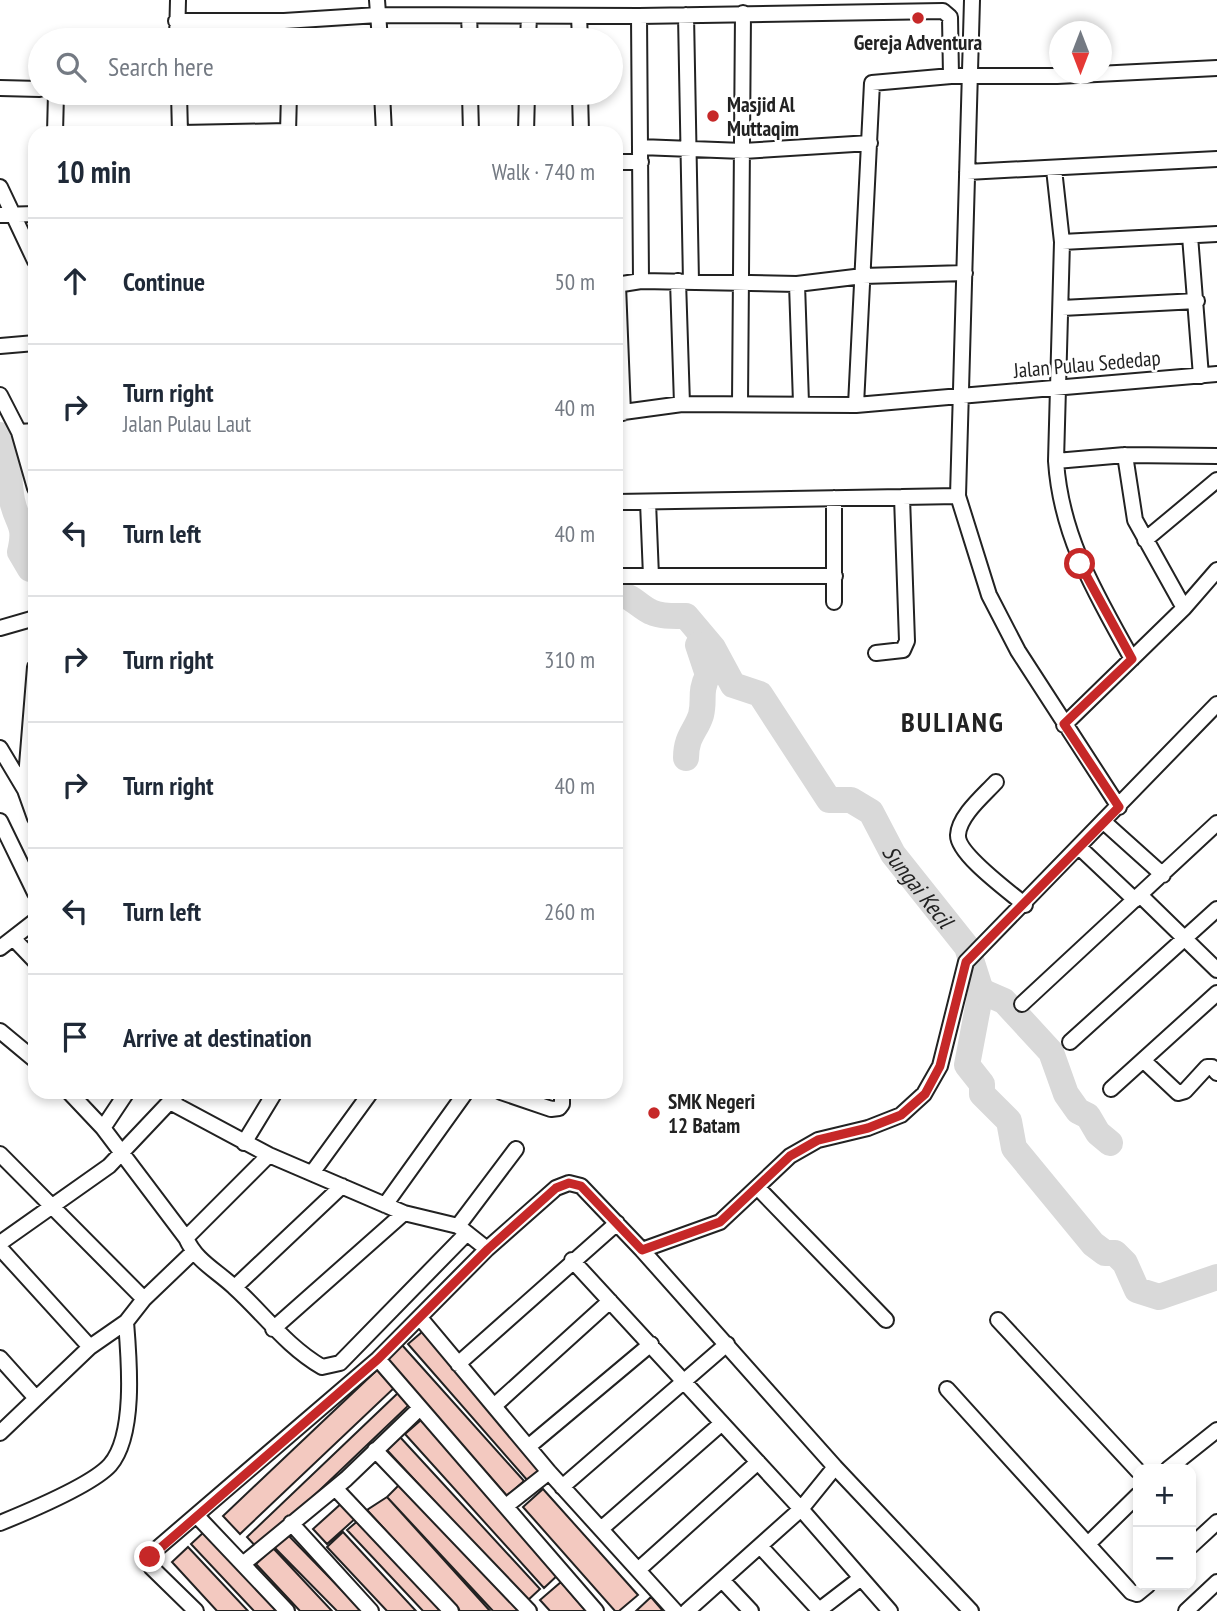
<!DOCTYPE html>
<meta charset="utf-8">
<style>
body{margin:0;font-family:"PT Sans Narrow",sans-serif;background:#f2f2f3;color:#1f2937}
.controls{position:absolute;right:21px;bottom:21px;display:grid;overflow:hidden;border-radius:14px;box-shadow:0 4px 10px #0003}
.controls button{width:63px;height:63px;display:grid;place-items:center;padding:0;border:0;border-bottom:2px solid #e0e1e3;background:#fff;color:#1f2937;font:35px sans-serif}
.compass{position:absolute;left:1049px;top:21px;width:63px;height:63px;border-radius:50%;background:#fff;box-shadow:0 4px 10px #0003;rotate:180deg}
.stop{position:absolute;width:21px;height:21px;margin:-16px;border:5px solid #c62828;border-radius:50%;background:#fff}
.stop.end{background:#c62828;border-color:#fff;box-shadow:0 2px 7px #0008}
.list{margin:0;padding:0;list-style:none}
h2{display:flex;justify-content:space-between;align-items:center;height:91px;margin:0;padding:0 28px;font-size:30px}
h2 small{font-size:23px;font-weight:400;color:#747a83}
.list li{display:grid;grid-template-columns:46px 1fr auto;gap:21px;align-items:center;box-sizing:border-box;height:126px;padding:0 28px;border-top:2px solid #e0e1e3}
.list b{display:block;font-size:26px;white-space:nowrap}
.list p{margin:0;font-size:23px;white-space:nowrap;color:#747a83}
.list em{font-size:23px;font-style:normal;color:#747a83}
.icon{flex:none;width:38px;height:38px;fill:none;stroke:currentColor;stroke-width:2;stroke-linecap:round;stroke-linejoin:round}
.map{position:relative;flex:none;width:1217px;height:1611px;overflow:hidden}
.search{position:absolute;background:#fff;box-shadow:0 4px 10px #0003;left:28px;top:28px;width:595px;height:77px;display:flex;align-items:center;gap:18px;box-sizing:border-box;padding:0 24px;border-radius:38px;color:#747a83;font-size:26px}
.panel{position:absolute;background:#fff;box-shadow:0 4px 10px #0003;left:28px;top:126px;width:595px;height:973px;border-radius:21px}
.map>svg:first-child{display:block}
</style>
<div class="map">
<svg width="1217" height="1611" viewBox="0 0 1217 1611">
<rect width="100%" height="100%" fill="#fff"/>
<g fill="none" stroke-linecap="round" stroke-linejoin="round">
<g stroke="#d9d9d9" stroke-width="26">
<path d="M0 435C12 463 7 473 12 500 17 525 27 523 20 552L30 569H35"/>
<path id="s1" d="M616 594C632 595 637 605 651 612 662 617 674 616 686 616L713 648 733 685 760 694 829 800H851L871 812 893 854 967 947 981 991 967 1065 982 1084V1094L1009 1121 1014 1148 1093 1244 1105 1253H1115L1125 1263 1137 1290 1159 1297 1217 1277"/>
<path d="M686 758C686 736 696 731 701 715 705 699 699 693 708 675L698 645"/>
<path d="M981 991 1004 1001 1051 1052 1066 1094 1078 1111 1088 1116 1098 1133 1110 1143"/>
</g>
</g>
<path fill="#f3c9c0" stroke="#222" stroke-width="2" d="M422 1332 542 1469 528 1481 408 1344Z
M402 1345 524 1481 507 1496 386 1360Z
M377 1370 394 1388 240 1534 223 1516Z
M399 1392 410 1404 258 1549 247 1537Z
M421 1420 560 1573 544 1588 405 1434Z
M400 1437 540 1589 527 1601 386 1449Z
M402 1482 522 1611H493L387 1497Z
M543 1489 638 1595 619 1611H615L523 1507Z
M387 1497 490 1611H460L367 1510Z
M343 1502 357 1517 327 1544 313 1529Z
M360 1519 446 1611H423L347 1530Z
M204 1532 279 1611H254L191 1544Z
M343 1532 416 1611H387L327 1547Z
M287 1534 362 1611H337L274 1547Z
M188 1547 248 1611H217L172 1562Z
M273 1548 332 1611H300L256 1564Z
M561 1582 586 1611H550L540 1600Z
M651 1597 663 1611H636Z"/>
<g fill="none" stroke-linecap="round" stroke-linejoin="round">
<g stroke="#222" stroke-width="18">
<path id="minor" d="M377 0 380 40
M972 0 958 496 989 595 1018 651 1119 807
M686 15 691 282
M469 16 470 40
M579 16 580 40
M639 16 641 281
M176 21H284L378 15 639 16 943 11 950 17 951 76
M284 21 286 40
M177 40 178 0
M528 40 529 16
M0 88 40 89
M179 93 180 133
M382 93 384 133
M470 93 471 133
M580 93 581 133
M55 133 56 93
M181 133 288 131
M288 133 289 93
M526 133 527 93
M640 147 743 151 870 143
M616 162H641
M1054 169 1062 242 1056 461C1061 537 1096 594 1132 659
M967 172 1217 159
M0 187 35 261
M0 215 35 214
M1190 236 1201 376
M1062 242 1217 234
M678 281 682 404
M797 284 801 403
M616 285 641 281 797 284 863 276 965 273
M618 285 623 413
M1062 308 1197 301
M0 346 35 343
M0 395 19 432 35 488
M740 404 743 13
M856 405 872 83 951 76H1057L1217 68
M616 413 682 404 856 405 1217 374
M19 432 35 431
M1125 455 1135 520 1184 608
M1056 461 1125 455 1217 456
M834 498V602
M616 502 958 496
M648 502 651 576
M1145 540 1217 480
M616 576H835
M0 628 35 618
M876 653 903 650 907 641 902 497
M35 667 25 790 35 818
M1064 725 1184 608 1217 570
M0 748 25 790
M996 782C983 796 959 816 958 835 957 854 1010 892 1025 905
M0 821 35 893
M1104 822 1163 875
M1080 848 1135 900
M1140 895 1217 970
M13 938 35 961
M0 948 35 921
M1022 1004 1217 823
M0 1031 35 1060
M1070 1042 1217 909
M1144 1061 1178 1093 1185 1091 1207 1067H1212L1217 1073
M1111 1089 1217 993
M69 1092 103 1128 186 1238
M501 1092 551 1109 559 1108 562 1104V1092
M172 1103 269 1155 404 1213 458 1226 487 1249
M103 1128 127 1092
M244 1143 275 1092
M0 1154 144 1299
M269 1155 186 1238C196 1261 216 1270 234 1287 264 1314 286 1346 322 1367L340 1363 467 1233
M312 1173 371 1092
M758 1188 886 1320
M385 1205 466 1092
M458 1226 516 1149
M0 1243 109 1166 179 1092
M0 1248 90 1347
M642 1250 720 1222 790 1156 818 1140 868 1128 901 1115 924 1094 940 1066 966 962 1217 704
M572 1260 801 1509 890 1611
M235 1287 342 1186
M421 1319 549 1472 675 1611
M998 1320 1138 1471
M273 1329 404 1213
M0 1358 35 1397
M378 1359 596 1611
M458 1364 617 1223
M947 1389 1131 1592 1137 1594 1148 1585
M494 1406 610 1301
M0 1433 90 1347 126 1322 144 1299 192 1253
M528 1447 651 1344
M375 1450 529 1611
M1168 1469 1217 1430
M562 1487 727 1344
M335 1488 451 1611
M506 1506 549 1472
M197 1516 287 1611
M0 1523C27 1512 92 1485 110 1465 136 1435 129 1359 126 1322
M291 1523 371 1611
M601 1529 722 1423
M1089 1543 1138 1495
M760 1546 819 1610
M1191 1546 1217 1522
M243 1564 346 1479 420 1408
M638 1570 758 1462
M722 1580 751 1611
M196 1611 151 1567 152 1553 378 1359 487 1249 556 1188 569 1183 581 1186 642 1250 835 1467 971 1611
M687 1611 801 1509 835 1467
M818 1611 861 1578
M1186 1611 1217 1582"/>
</g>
<use href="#minor" stroke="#fff" stroke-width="14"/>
</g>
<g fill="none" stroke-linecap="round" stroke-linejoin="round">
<path stroke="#c62828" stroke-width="9" d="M150 1557 378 1359 488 1249 556 1188 569 1183 581 1186 642 1250 720 1222 790 1156 818 1140 868 1128 901 1115 925 1094 940 1066 966 962 1119 807 1064 724 1132 659 1080 564"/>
</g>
<g fill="#c62828" stroke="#fff" stroke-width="2.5">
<circle cx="918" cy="18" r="7"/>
<circle cx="713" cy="116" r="7"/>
<circle cx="654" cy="1113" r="7"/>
</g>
<g text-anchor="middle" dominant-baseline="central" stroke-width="5" stroke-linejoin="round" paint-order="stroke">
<g font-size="21" font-weight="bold" fill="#222" stroke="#fff" text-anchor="start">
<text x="918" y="42" text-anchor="middle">Gereja Adventura</text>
<text x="727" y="104">Masjid Al<tspan x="727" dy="24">Muttaqim</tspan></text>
<text x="668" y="1101">SMK Negeri<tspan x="668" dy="24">12 Batam</tspan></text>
</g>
<g font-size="21" fill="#222" stroke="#fff">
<text transform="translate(1087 364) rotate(-5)">Jalan Pulau Sededap</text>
</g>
<g font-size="23" font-style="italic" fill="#222" stroke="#fff">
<text stroke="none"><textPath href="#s1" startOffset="448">Sungai Kecil</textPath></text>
</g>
<g font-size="28" font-weight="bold" letter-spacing="2" fill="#222" stroke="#fff">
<text x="953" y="721">BULIANG</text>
</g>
</g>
</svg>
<div class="controls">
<button>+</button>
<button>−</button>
</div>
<svg class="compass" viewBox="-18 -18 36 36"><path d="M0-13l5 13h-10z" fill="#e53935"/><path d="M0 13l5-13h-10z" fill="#747a83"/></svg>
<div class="stop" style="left:1080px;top:564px"></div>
<div class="stop end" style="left:150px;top:1557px"></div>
<div class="search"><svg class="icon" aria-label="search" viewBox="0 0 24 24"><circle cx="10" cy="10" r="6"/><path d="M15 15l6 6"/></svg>Search here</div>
<section class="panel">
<h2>10 min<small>Walk · 740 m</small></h2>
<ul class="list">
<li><svg class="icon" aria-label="ahead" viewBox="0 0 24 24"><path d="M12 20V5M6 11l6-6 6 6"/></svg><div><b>Continue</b></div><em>50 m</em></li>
<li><svg class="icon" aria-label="right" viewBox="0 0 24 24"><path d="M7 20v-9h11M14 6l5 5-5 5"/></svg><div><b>Turn right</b><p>Jalan Pulau Laut</p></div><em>40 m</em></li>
<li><svg class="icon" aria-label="left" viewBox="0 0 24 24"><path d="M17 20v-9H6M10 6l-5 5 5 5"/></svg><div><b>Turn left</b></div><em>40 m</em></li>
<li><svg class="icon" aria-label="right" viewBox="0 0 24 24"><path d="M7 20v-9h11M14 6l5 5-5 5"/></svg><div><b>Turn right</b></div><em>310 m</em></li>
<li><svg class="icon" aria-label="right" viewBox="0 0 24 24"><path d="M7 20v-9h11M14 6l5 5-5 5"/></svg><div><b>Turn right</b></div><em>40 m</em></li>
<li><svg class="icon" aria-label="left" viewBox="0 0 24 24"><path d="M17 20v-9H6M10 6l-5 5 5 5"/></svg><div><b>Turn left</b></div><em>260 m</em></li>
<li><svg class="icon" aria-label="arrive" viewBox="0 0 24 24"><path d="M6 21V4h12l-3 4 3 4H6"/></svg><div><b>Arrive at destination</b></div></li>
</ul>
</section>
</div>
